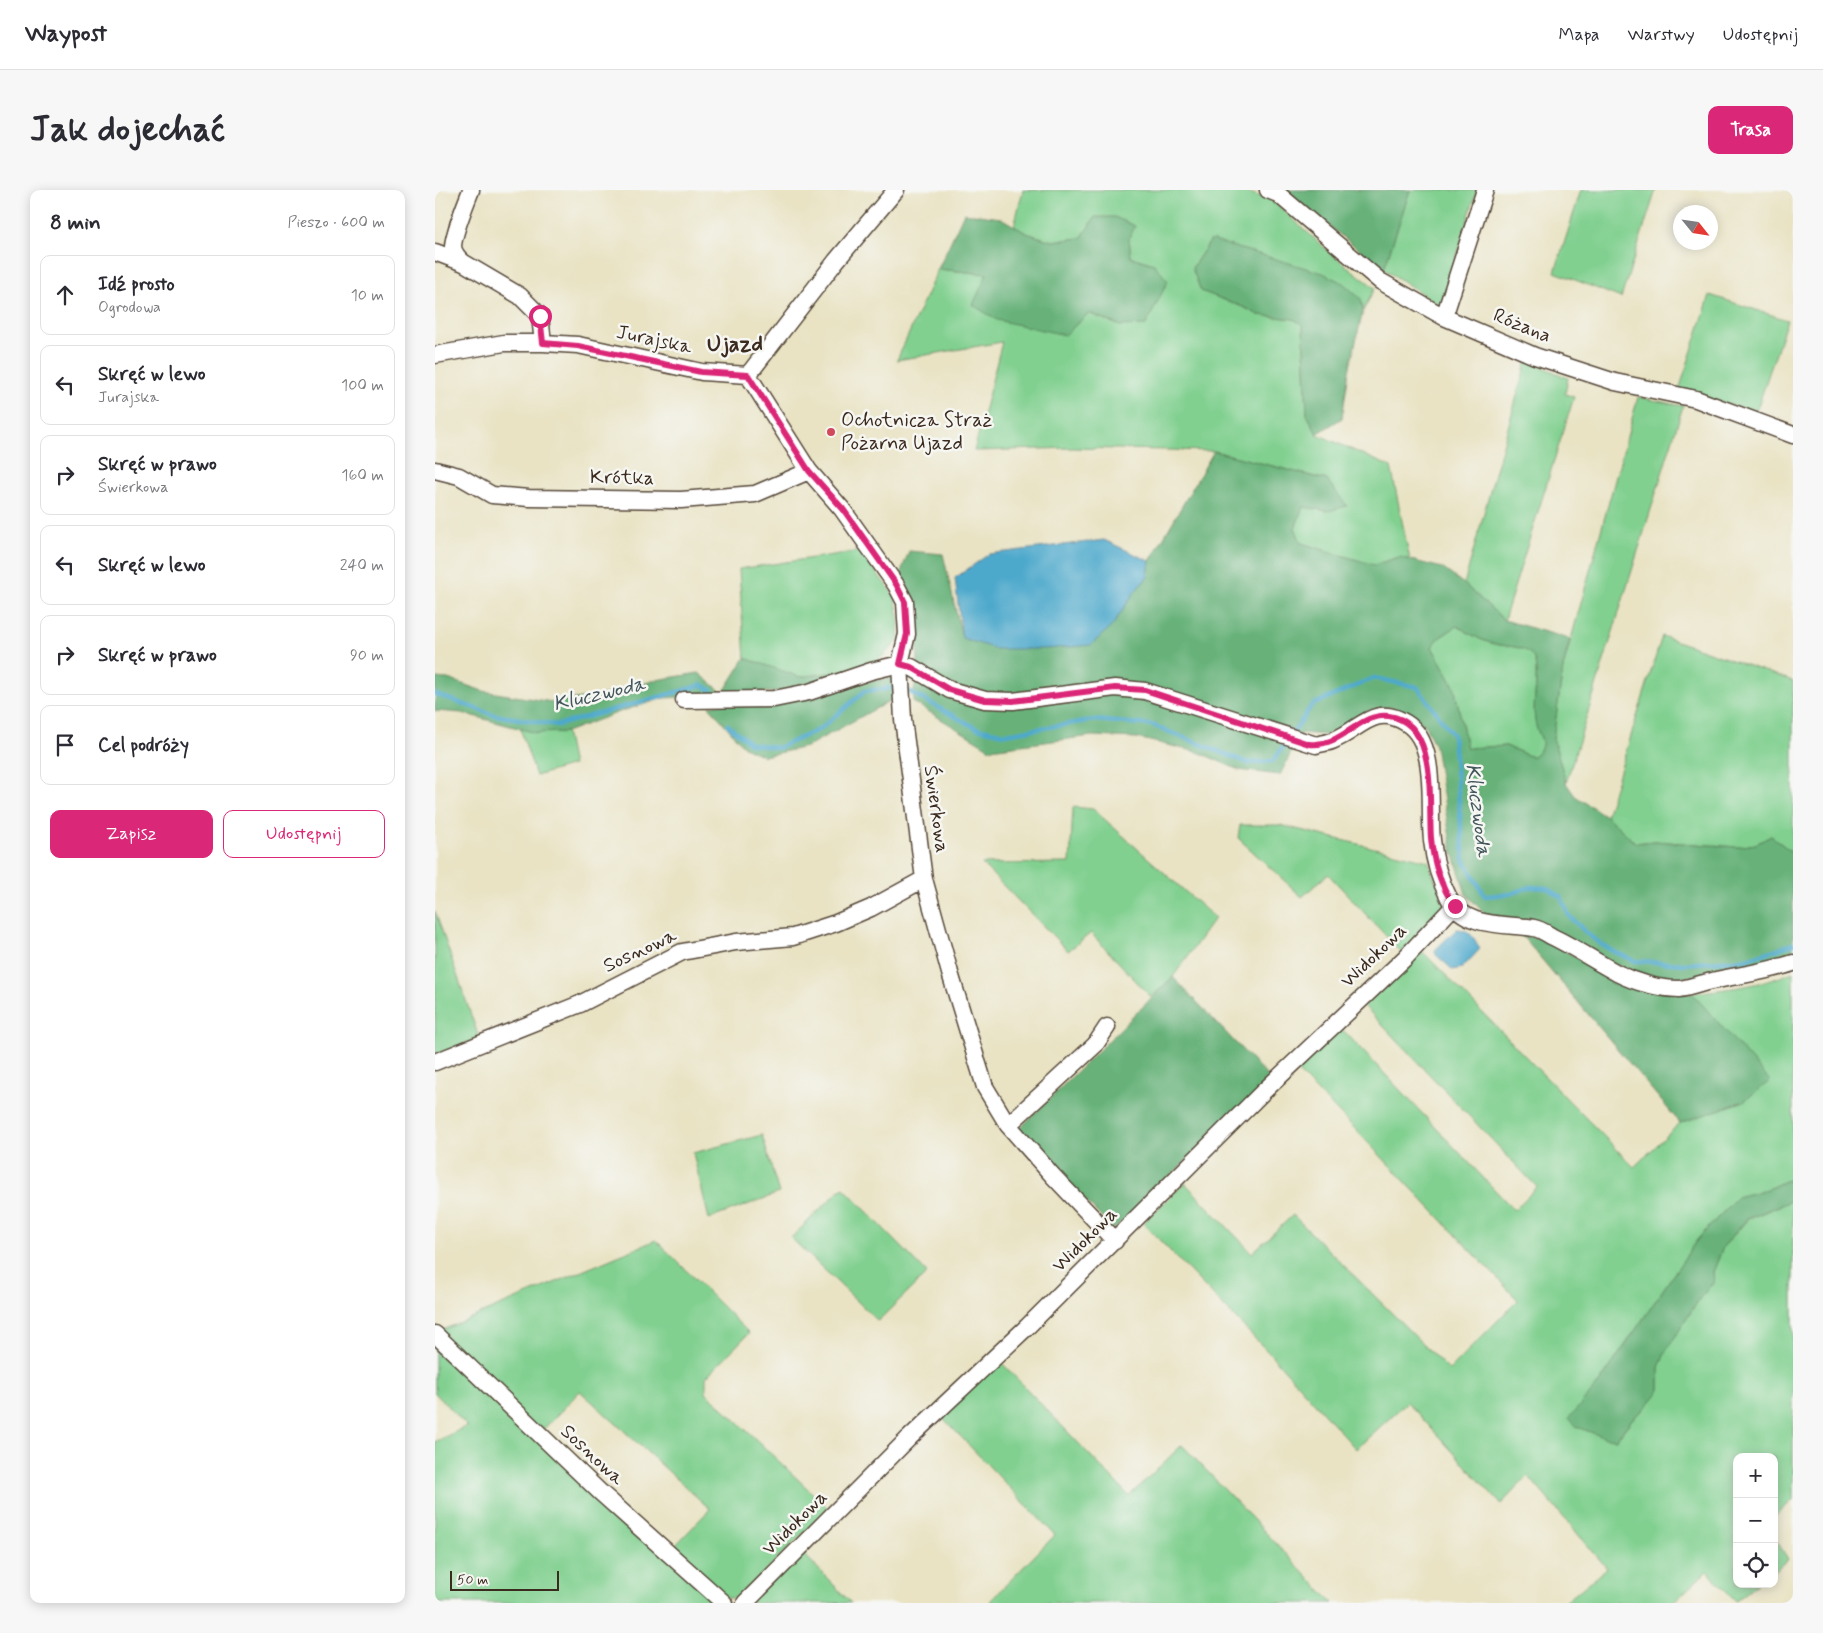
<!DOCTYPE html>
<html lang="pl">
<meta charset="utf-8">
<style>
body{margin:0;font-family:Mynerve,sans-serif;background:#f7f7f7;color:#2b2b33}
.controls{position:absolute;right:15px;bottom:15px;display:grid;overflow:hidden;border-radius:10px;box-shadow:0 2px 12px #0003}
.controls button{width:45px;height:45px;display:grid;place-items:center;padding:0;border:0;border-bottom:1px solid #e1e1e2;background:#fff;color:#2b2b33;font:25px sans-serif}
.compass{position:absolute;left:1238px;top:15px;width:45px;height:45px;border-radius:50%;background:#fff;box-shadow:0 2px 12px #0003;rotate:120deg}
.scale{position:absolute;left:15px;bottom:12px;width:109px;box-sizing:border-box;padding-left:5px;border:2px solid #3b2a1e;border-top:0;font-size:14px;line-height:18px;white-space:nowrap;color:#3b2a1e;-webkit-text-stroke:4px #f6f6f2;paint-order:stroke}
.stop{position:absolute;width:15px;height:15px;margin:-11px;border:4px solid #db2777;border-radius:50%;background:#fff}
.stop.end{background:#db2777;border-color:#fff;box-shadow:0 1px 5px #0008}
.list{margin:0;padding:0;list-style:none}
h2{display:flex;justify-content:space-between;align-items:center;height:65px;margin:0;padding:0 20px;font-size:21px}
h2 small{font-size:16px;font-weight:400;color:#7c7c81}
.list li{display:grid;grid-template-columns:32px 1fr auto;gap:15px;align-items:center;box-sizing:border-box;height:80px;margin:0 10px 10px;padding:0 10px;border:1px solid #e1e1e2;border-radius:10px}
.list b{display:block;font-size:19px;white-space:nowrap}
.list p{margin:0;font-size:16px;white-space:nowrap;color:#7c7c81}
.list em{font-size:16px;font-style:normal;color:#7c7c81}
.actions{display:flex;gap:10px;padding:15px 20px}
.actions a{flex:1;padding:11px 0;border:1px solid #db2777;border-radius:10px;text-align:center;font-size:18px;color:#db2777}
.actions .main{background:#db2777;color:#fff}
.icon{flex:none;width:28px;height:28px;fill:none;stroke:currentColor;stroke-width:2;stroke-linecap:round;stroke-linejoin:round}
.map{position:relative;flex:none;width:1358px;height:1413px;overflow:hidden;border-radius:10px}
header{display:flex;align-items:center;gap:30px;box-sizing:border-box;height:70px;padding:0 25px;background:#fff;border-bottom:1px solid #e1e1e2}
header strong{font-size:24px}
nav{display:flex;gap:28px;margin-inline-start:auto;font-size:18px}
.intro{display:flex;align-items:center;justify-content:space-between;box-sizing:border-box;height:120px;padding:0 30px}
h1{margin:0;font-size:35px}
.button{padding:12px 22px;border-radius:10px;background:#db2777;color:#fff;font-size:18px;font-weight:700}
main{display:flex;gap:30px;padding:0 30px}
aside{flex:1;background:#fff;border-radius:10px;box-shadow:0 2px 12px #0003}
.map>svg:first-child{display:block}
</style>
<header>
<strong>Waypost</strong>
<nav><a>Mapa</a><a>Warstwy</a><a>Udostępnij</a></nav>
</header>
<div class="intro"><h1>Jak dojechać</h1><a class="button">Trasa</a></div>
<main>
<aside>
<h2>8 min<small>Pieszo · 600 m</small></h2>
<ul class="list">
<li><svg class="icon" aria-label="ahead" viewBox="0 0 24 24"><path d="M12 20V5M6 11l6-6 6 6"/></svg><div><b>Idź prosto</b><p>Ogrodowa</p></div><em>10 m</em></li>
<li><svg class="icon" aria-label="left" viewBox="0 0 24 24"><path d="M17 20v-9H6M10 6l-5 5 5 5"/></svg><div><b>Skręć w lewo</b><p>Jurajska</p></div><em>100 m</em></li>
<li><svg class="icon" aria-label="right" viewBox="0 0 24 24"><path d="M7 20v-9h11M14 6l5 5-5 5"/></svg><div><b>Skręć w prawo</b><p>Świerkowa</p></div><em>160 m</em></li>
<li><svg class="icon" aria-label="left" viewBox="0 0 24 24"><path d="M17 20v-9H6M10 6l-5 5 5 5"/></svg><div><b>Skręć w lewo</b></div><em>240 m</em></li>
<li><svg class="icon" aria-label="right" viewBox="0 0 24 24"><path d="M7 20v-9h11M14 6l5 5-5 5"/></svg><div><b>Skręć w prawo</b></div><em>90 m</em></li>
<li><svg class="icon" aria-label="arrive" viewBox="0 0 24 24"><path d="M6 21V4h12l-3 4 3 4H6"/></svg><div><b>Cel podróży</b></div></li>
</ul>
<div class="actions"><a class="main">Zapisz</a><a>Udostępnij</a></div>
</aside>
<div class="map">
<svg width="1358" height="1413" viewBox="0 0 1358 1413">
<rect width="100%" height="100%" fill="#f6f6f2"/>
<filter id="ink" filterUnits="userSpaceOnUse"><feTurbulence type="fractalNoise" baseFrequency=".02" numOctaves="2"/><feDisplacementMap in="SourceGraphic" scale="10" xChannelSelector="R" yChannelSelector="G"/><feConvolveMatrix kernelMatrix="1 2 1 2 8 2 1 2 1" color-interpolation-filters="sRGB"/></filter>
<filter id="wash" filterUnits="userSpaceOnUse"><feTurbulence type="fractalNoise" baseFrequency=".0096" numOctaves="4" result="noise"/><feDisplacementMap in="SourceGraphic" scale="20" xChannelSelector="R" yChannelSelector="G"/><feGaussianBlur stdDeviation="1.12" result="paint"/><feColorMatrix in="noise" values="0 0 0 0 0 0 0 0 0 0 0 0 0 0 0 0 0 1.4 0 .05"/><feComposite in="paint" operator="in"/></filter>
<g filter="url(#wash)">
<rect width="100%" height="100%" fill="#e9e3c4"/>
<path fill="#81d090" stroke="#5e7d57" d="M588 0H806L838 11 894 62 940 98 928 121 926 109 776 50 757 78 766 101 808 117 824 125 859 129 868 135 872 224 882 244 956 277 975 370 964 367 939 375 866 353 860 338 868 317 893 321 892 290 779 261 637 258 539 261 567 152 462 170 503 79 552 84 686 136 719 74 696 67 694 49 646 48 617 51 591 43 579 36Z
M975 0H1042L1006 116 949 79Z
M1146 0H1221L1186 108 1120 82Z
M1275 105 1352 130 1321 222 1244 200Z
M1092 170 1133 188 1130 204 1139 207 1069 430 1029 394Z
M1203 207 1248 216 1131 593 1118 548 1128 478Z
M425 361 460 407 464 427 463 451 436 477 365 487 310 470 304 379Z
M1022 436C1029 440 1037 445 1045 449 1050 451 1055 453 1060 454 1073 457 1096 455 1100 472 1104 491 1097 511 1100 530 1102 549 1117 552 1097 567L1071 556 1032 558 1019 496 997 457 1004 448Z
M1227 446 1358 491V663L1336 646 1321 654 1302 657 1219 651 1201 653 1171 626Z
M85 538 101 543 131 542 138 575 101 586Z
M638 617 658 619 780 728 738 787 716 807 656 743 633 761 547 674 635 673Z
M805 635H845L993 671 1009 713 1005 729 968 764 893 684 867 707 803 648Z
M0 721 44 848 0 865Z
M986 760 1199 977 1245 933 1309 911 1257 803C1292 799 1326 796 1358 782V987L1333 999 1302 1007 1262 1050 1165 1192 1135 1228 1185 1245 1198 1228 1211 1217 1224 1200V1177L1232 1158 1265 1108 1279 1092 1278 1082 1288 1057 1313 1029 1358 1010V1310L1339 1327V1267H1302V1394H1322L1301 1411 1272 1381 1238 1413H1129L1172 1378 1093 1286 1066 1314 972 1212 921 1259 837 1166 708 1033 750 993 817 1063 858 1025 1014 1180 1083 1110 921 940 862 881 906 838 1079 1020 1102 997 929 816Z
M327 945 344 1003 274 1029 258 963Z
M408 997 492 1083 443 1131 356 1048Z
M221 1050 314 1143 271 1187V1202L393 1318 337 1375 300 1408H291L236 1360 275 1319 145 1201 102 1246 283 1413H0V1252L32 1236 0 1203V1145L5 1141Z
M564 1170 694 1306 747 1255 898 1413H557L555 1411 620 1345 506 1226Z
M1339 1347 1353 1369 1339 1381Z
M368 1363 416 1413H312Z"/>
<path fill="#68b27a" stroke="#526e4c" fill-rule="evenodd" d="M844 0H975L949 79 853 4Z
M529 23 566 28 591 43 617 51 646 48 660 27H680L700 36 694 49 696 67 719 74 733 91 711 135 686 136 654 123 630 145 562 130 538 115 552 84 503 79Z
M776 50 888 83 908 93 926 109 928 121 914 181 907 228 882 244 872 224 868 135 859 129 824 125 808 117 766 101 757 78Z
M779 261 892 290 912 316 893 321 868 317 860 338 866 353 939 375 964 367 1007 378 1029 394 1069 430 1135 449 1128 478 1118 548 1131 593 1140 606 1171 626 1201 653 1219 651 1302 657 1321 654 1336 646 1358 663V767L1299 783 1244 788 1205 784 1051 725 1031 704 1017 659 1000 556 990 535 976 525 955 517 931 521 892 545 866 543 845 585 804 580 763 562 702 548 657 546 555 559 478 512 483 469 479 411 466 382 474 361 508 364 527 448 677 436 701 400 713 387 715 371ZM1022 436C1029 440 1037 445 1045 449 1050 451 1055 453 1060 454 1073 457 1096 455 1100 472 1104 491 1097 511 1100 530 1102 549 1117 552 1097 567L1071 556 1032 558 1019 496 997 457 1004 448Z
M310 468 365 487 436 477 367 500 229 508 187 521 131 542 101 543 27 523 0 521V488L13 489 48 501 117 512 165 506 221 490 264 483 288 503Z
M457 488 460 508 371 557 329 566 309 557 274 516Z
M1087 746 1108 748 1192 797 1257 803 1335 891 1309 911 1245 933Z
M738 787 836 890 678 1040 584 939Z
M1358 987V1010L1312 1029 1288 1057 1278 1082 1279 1092 1265 1108 1231 1161 1224 1177V1200L1221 1205 1211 1217 1198 1228 1181 1249 1171 1248 1142 1237 1134 1228 1165 1192 1262 1050 1302 1007 1333 999Z"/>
<path fill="#4ea9cc" stroke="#446a75" d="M669 350 715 371 713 387 701 400 677 436 656 455 611 459H561L527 448 520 388 554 364Z
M1022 739C1035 739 1039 748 1045 759L1027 778 1018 780 1001 765 1000 760Z"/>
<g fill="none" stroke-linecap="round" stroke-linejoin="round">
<path stroke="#4ea9cc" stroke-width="4.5" d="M473 501 541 538 570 544 659 530 717 535 813 573 838 571 853 550
M0 504 59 525 123 535 267 495 276 500
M293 535 316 554 343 558 385 539 430 501 459 498
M857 544 877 515 939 488 982 497 1018 545 1029 670 1050 706 1075 704 1095 697 1113 698 1126 707 1134 726 1156 747 1177 761 1200 771 1249 774 1312 769 1358 754"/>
</g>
</g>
<g filter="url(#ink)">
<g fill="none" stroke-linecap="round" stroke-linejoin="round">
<g stroke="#554637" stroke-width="19">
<path id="minor" d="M36 0C31 13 18 44 18 57 19 63 24 69 29 73L85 106 105 126 108 153
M833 0 843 4 945 91 1009 127 1100 166 1180 192 1261 209 1358 245
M0 62 29 73
M1009 127 1050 0
M0 165 69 153H108L143 155 267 182 313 185
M313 185 374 281 407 319 461 395 470 412 472 444 465 474 468 529 489 689 515 783 550 897 573 935 618 986 680 1051
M313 185 401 71 461 0
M0 280 24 286 57 305 94 308 246 310 320 304 374 281
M249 510 339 509 374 502 436 481 465 474 476 477 515 500 550 510 578 511 680 498 710 501 881 555C887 553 894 553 899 550 925 540 939 513 971 533 1004 553 993 617 997 650 999 670 1005 691 1014 708 1030 739 1070 733 1099 738 1105 739 1111 743 1116 746 1139 757 1160 771 1182 783 1200 792 1224 799 1244 799 1255 798 1266 793 1277 791 1304 785 1332 782 1358 773
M0 872 145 814 247 762 301 752 358 747 401 733 436 718 489 689
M573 935 660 855 672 837
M0 1144 165 1302 289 1413
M310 1413 473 1249 592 1137 828 902 970 768 1019 716"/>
</g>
<use href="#minor" stroke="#fff" stroke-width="16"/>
</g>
</g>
<g fill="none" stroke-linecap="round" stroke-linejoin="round" filter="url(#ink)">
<path stroke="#db2777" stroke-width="6" d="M105 126 108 153 143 156 266 182 313 185 374 281 408 319 461 394 470 412 472 444 465 474 476 477 515 500 550 510 578 511 680 498 710 500 874 554C907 558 924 522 954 526 1004 533 993 613 996 648 998 671 1006 698 1020 716"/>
</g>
<circle fill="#d1495b" stroke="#f6f6f2" stroke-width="2" cx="396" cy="242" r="5"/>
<g text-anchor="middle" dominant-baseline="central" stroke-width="5" stroke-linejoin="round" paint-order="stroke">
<g font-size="20" fill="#3b2a1e" stroke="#f6f6f2">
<text transform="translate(1087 136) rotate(22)">Różana</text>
<text transform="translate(219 150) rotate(12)">Jurajska</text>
<text transform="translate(187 288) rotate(1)">Krótka</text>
<text transform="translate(501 619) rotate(82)">Świerkowa</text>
<text transform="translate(205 761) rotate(-25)">Sosnowa</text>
<text transform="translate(939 766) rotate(-44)">Widokowa</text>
<text transform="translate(650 1050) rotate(-45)">Widokowa</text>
<text transform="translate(157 1265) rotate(43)">Sosnowa</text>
<text transform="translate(360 1333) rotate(-45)">Widokowa</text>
</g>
<g font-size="20" fill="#3b2a1e" stroke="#f6f6f2" text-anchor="start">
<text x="406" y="230">Ochotnicza Straż<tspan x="406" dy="23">Pożarna Ujazd</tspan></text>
</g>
<g font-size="21" font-style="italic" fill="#42565b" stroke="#f6f6f2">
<text transform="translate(164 504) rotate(-13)">Kluczwoda</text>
<text transform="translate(1043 620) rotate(83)">Kluczwoda</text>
</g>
<g font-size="22" font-weight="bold" fill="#3b2a1e" stroke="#f6f6f2">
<text x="300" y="155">Ujazd</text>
</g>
</g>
</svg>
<div class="controls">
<button>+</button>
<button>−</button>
<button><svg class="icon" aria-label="locate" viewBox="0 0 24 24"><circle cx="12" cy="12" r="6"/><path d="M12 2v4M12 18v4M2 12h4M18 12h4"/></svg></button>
</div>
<svg class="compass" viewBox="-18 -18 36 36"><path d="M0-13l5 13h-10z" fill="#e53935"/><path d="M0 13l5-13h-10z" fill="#7c7c81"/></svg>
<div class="scale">50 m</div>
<div class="stop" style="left:105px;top:126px"></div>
<div class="stop end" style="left:1020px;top:716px"></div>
</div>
</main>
